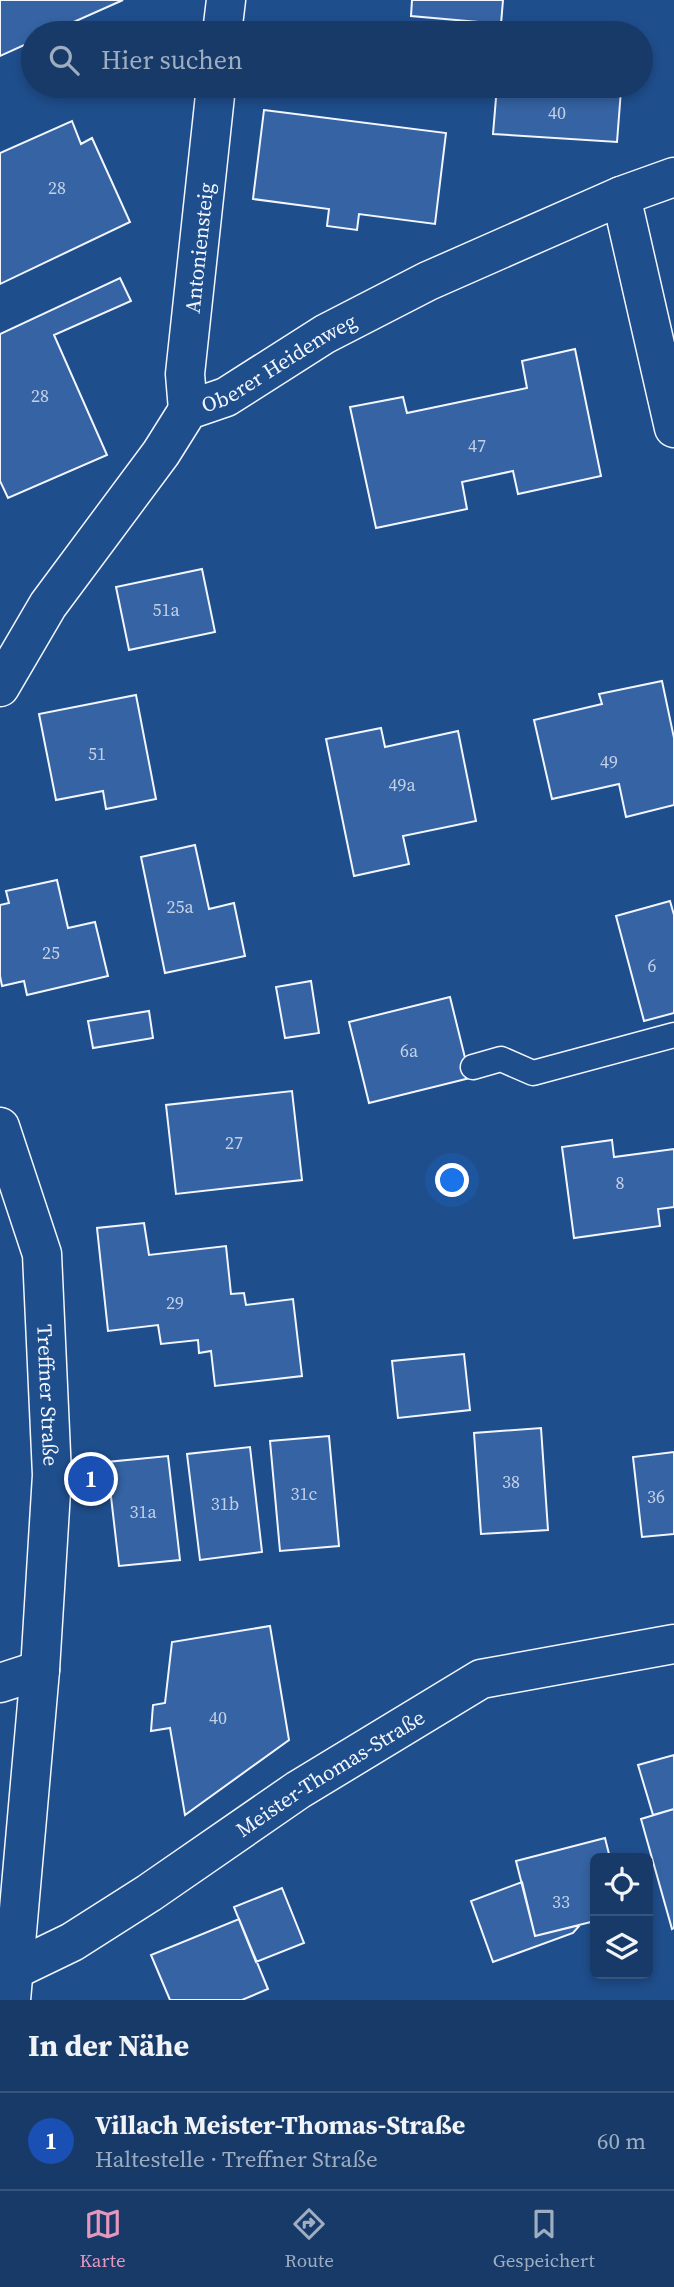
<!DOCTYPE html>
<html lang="de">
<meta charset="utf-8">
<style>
body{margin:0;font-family:"Source Serif 4",serif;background:#244571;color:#f1f3f6}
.controls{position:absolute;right:21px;bottom:21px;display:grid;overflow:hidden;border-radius:10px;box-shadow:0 4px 10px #0003}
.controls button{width:63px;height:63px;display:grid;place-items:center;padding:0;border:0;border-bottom:2px solid #36547d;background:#173a69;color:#f1f3f6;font:35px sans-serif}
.you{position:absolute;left:453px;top:1181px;width:24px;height:24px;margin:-18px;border:5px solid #fff;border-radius:50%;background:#1a73e8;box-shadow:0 0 0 10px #1a73e833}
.badge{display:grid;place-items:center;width:46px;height:46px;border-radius:50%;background:#e797bd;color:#fff;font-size:23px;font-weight:700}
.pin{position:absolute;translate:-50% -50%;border:4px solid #fff;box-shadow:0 2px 7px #0006}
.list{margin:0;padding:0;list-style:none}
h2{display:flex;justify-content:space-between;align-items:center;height:91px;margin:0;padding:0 28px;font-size:30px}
h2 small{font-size:23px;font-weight:400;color:#9eadc0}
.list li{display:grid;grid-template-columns:46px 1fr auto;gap:21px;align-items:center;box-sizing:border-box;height:98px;padding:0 28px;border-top:2px solid #36547d}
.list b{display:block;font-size:26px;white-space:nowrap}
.list p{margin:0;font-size:23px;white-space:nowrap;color:#9eadc0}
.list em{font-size:23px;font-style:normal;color:#9eadc0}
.icon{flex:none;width:38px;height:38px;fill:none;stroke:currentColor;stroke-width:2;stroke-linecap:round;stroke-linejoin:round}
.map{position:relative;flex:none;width:674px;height:2000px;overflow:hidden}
.search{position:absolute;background:#173a69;box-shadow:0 4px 10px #0003;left:21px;right:21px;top:21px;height:77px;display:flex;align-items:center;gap:18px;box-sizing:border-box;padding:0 24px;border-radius:38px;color:#9eadc0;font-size:26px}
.sheet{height:189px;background:#173a69}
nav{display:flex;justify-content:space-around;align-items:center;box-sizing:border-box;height:98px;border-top:2px solid #36547d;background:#173a69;font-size:19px;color:#9eadc0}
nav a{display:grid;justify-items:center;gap:4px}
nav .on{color:#e797bd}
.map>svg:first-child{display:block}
</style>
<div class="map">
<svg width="674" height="2000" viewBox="0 0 674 2000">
<rect width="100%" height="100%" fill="#1f4e8c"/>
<path fill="#3563a3" stroke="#f2f6ff" stroke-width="2" d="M0 0H123L49 33H33V41L0 56Z
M412 0H503L501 24 411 16Z
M497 86H565L621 90 617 142 493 134Z
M264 110 446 133 435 224 359 214 357 230 327 226 329 209 253 199Z
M72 121 81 144 92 138 130 222 0 284V153Z
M120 278 131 301 54 335 107 455 8 498 0 481V334Z
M575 349 601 476 518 494 513 471 462 482 467 509 376 528 350 407 403 397 407 413 527 388 522 361Z
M202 569 215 632 129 650 116 587Z
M662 681 674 738V805L626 817 619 784 552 799 534 720 602 704 599 694Z
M136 695 156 799 106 809 103 791 56 800 39 714Z
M381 728 385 747 458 731 476 821 403 836 409 864 354 876 326 739Z
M195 845 209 909 234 903 245 956 165 973 141 857Z
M57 880 68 928 95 922 108 976 27 995 24 981 2 986 0 976V905L9 903 6 891Z
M670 901 674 915V1013L644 1021 616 916Z
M311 981 319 1033 285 1038 276 987Z
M450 997 470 1078 369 1103 349 1022Z
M149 1011 153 1038 93 1048 88 1021Z
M292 1091 302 1180 176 1194 166 1105Z
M612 1140 614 1157 674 1149V1207L658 1209 660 1226 574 1238 562 1147Z
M144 1223 149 1255 226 1246 231 1294 244 1293 246 1305 293 1299 302 1376 215 1386 211 1351 199 1353 198 1340 161 1344 158 1325 108 1331 97 1228Z
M464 1354 470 1410 398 1418 392 1361Z
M541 1428 548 1530 481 1534 474 1433Z
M329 1436 339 1546 280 1551 270 1441Z
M250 1447 262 1552 200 1560 187 1454Z
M674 1452V1534L642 1537 633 1457Z
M168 1456 180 1560 119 1566 107 1462Z
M270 1626 289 1740 185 1815 170 1728 151 1731 153 1705 165 1703 172 1642Z
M674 1755V1809L653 1815 638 1765Z
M674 1809V1928L672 1929 641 1819Z
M605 1838 610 1858H595V1921L535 1936 516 1861Z
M522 1882 535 1936 580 1925 573 1933 493 1962 471 1901Z
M282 1888 304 1943 256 1962 234 1907Z
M239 1919 268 1989 242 2000H170L151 1955Z"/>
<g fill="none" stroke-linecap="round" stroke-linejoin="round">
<g stroke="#f2f6ff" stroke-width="27">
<path id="lane" d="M473 1067 501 1059 533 1073 674 1035"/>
</g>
<g stroke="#f2f6ff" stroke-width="41">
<g id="street">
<path d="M222 33 226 0"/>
<path d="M621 196 674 428"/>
<path id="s1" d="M188 410 185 374 216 86"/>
<path id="s2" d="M0 687 48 605 161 453 188 410 226 397 325 334 428 281 621 196 674 177"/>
<path id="s3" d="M0 1127 42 1254 52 1475 40 1670 11 2000"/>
<path d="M0 1683 40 1670"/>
<path id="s4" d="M14 1970 72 1942 149 1893 298 1790 481 1679 674 1644"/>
</g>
</g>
<use href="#lane" stroke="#1f4e8c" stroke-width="24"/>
<use href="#street" stroke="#1f4e8c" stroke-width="38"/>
</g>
<g text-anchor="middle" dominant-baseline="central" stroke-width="5" stroke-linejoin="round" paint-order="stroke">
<g font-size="18" fill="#c3d1e8">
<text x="557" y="112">40</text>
<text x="57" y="187">28</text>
<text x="40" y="395">28</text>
<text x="477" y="445">47</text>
<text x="166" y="609">51a</text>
<text x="97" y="753">51</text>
<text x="609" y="761">49</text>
<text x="402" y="784">49a</text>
<text x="180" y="906">25a</text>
<text x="51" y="952">25</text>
<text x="652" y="965">6</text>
<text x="409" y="1050">6a</text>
<text x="234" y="1142">27</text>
<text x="620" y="1182">8</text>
<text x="175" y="1302">29</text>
<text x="511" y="1481">38</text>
<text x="304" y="1493">31c</text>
<text x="656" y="1496">36</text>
<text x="225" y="1503">31b</text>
<text x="143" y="1511">31a</text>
<text x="218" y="1717">40</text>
<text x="561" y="1901">33</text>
</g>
<g font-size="21" fill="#f2f6ff" stroke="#1f4e8c">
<text stroke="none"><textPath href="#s1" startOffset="163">Antoniensteig</textPath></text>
<text stroke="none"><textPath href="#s2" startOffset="438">Oberer Heidenweg</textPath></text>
<text stroke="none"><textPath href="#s3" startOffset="275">Treffner Straße</textPath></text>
<text stroke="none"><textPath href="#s4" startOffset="373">Meister-Thomas-Straße</textPath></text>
</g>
</g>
</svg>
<div class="controls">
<button><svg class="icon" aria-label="locate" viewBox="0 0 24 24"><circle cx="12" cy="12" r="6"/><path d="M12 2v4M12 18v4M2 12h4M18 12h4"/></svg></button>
<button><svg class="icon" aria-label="layers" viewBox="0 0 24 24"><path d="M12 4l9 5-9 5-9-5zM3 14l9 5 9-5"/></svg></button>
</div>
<div class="you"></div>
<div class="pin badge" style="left:91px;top:1479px;background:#1a4fb4">1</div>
<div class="search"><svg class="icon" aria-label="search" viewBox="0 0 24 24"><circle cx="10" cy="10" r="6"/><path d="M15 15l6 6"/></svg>Hier suchen</div>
</div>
<section class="sheet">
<h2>In der Nähe<small></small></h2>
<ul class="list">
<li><span class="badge" style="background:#1a4fb4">1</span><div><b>Villach Meister-Thomas-Straße</b><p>Haltestelle · Treffner Straße</p></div><em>60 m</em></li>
</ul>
</section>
<nav>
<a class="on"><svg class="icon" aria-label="map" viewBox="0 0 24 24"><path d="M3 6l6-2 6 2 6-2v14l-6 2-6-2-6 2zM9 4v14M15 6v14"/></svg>Karte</a>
<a><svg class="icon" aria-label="directions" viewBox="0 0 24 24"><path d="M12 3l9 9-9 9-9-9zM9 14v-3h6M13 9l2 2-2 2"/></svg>Route</a>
<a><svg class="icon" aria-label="saved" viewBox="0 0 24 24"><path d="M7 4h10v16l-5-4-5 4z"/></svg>Gespeichert</a>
</nav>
